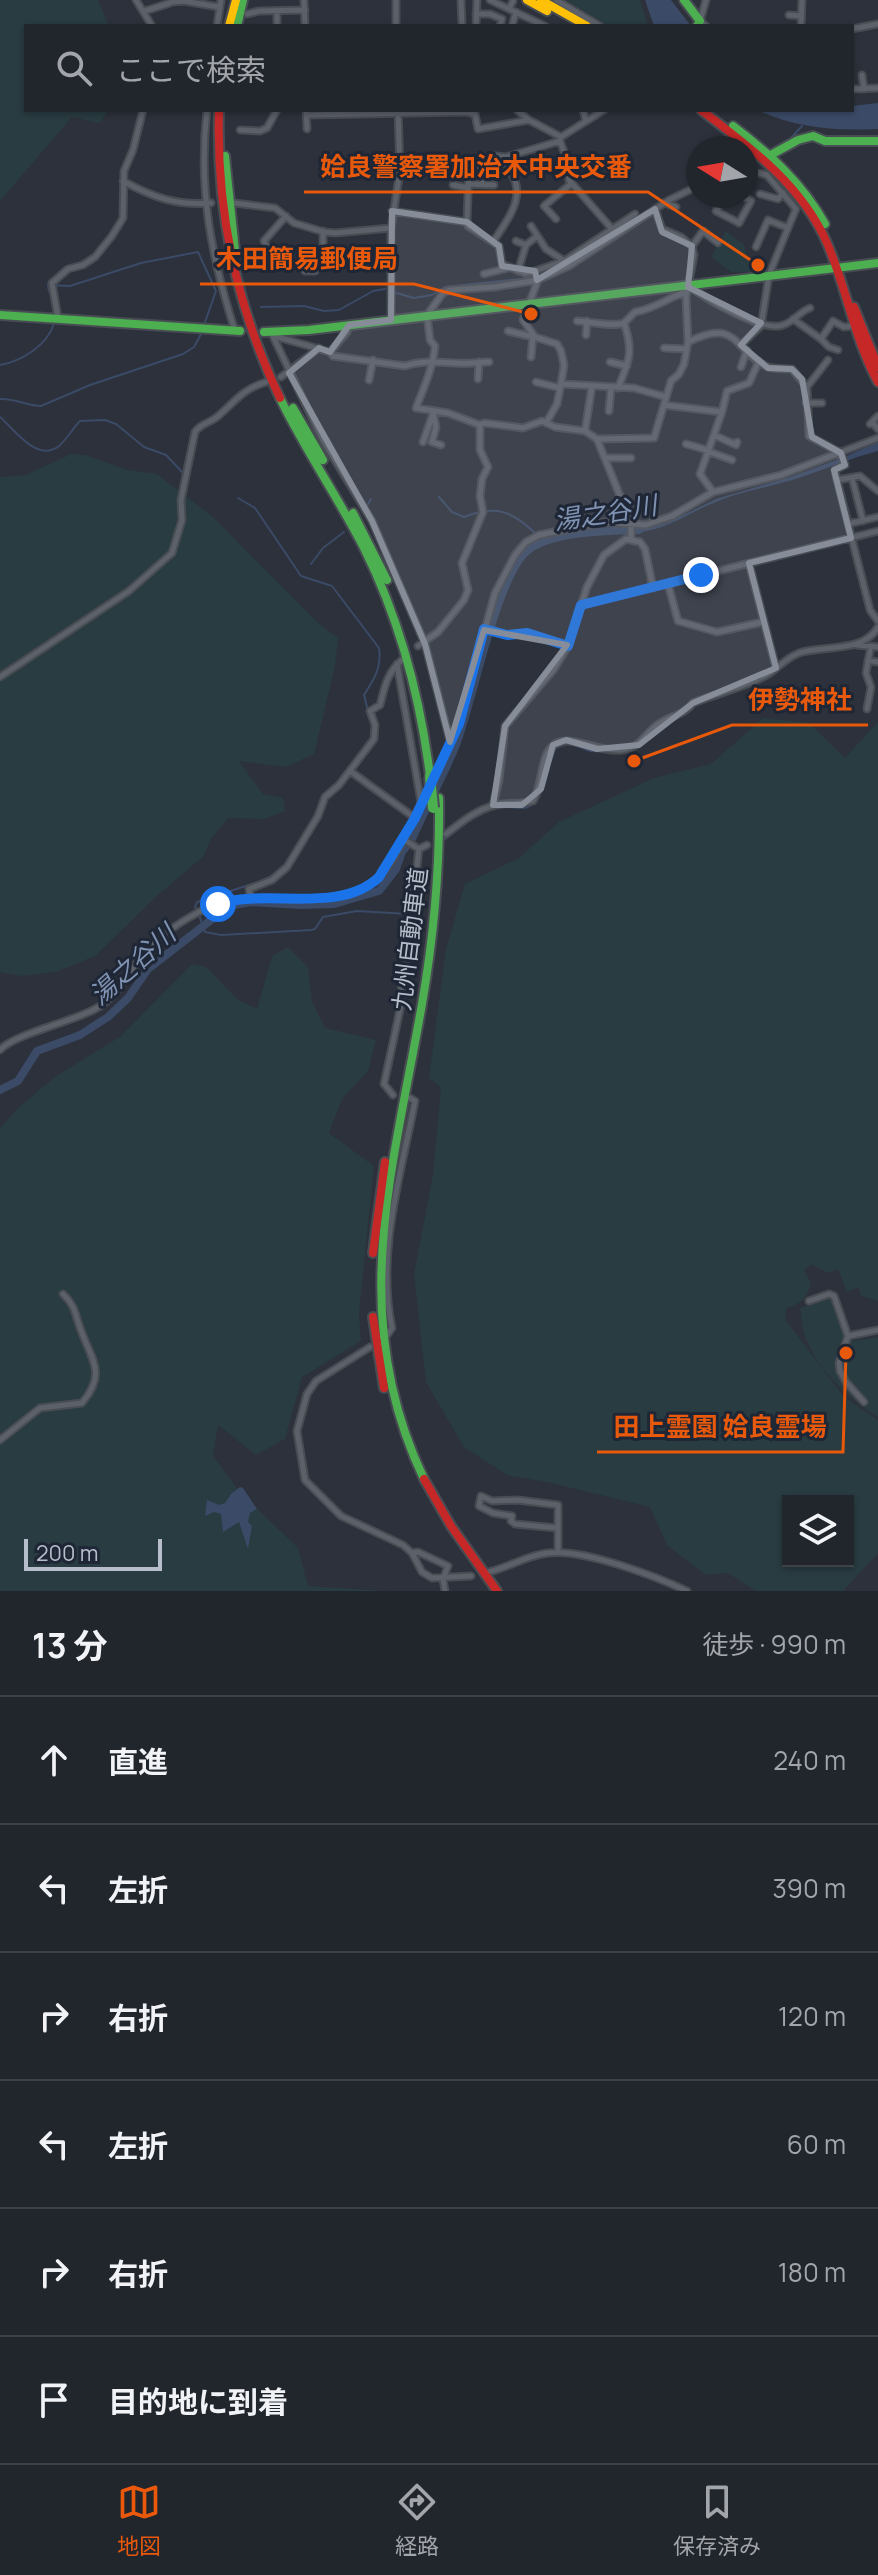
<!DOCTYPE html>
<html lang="ja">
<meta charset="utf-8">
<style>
body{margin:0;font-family:Manrope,"Noto Sans JP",sans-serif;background:#292d34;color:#f1f3f6}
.controls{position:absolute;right:24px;bottom:24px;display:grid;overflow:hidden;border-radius:0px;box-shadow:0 2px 6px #0004}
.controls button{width:72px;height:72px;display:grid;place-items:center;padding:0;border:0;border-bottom:2px solid #3e4248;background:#21252c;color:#f1f3f6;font:40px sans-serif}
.compass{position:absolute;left:686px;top:136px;width:72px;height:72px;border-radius:50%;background:#21252c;box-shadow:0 2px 6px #0004;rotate:281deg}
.scale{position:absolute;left:24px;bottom:20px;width:138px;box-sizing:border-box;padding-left:8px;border:4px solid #b7becb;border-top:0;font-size:22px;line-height:28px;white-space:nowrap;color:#b7becb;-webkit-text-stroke:6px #1f2736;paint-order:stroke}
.stop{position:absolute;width:24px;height:24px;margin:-18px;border:6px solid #1a73e8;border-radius:50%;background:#fff}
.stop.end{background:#1a73e8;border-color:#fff;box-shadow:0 2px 8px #0008}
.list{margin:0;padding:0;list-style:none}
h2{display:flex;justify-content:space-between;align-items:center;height:104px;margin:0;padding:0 32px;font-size:34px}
h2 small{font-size:26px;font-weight:400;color:#a2a5a9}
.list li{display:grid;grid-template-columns:52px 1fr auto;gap:24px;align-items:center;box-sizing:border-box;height:128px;padding:0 32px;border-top:2px solid #3e4248}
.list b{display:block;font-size:30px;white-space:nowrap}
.list em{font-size:26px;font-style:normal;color:#a2a5a9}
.icon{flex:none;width:44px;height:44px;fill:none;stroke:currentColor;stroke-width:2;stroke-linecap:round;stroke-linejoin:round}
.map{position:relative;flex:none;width:878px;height:1591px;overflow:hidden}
.search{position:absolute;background:#21252c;box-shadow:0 2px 6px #0004;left:24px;right:24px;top:24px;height:88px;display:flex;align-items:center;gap:20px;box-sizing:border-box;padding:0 28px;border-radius:0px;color:#a2a5a9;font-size:30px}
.sheet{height:872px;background:#21252c}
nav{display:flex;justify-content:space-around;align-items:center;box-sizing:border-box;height:112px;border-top:2px solid #3e4248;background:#21252c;font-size:22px;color:#a2a5a9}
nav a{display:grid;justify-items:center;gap:4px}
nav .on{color:#ea580c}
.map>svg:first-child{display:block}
</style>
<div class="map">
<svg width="878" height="1591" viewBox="0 0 878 1591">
<rect width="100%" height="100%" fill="#2c313b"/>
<path fill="#293c41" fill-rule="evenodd" d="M0 0H98L109 26H26V110H108L100 123 72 117 0 201Z
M566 0H640L648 26H608Z
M726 231 744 245 752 272H731L711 257Z
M71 454 85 455 128 470 157 474 214 518 316 621 338 638 335 666 314 754 286 767 239 761 263 794 283 798 285 811 264 819 228 818 211 839 203 857 159 894 95 956 56 972 22 976 0 972V477L26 475Z
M763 718 809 723 845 758 878 722V1301L861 1296 859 1287 847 1292 838 1269 827 1273 811 1264 804 1270 811 1282C808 1298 801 1304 786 1308L785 1319 844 1397 878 1420V1553L843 1591H756L728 1573 706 1575 667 1545 650 1507 547 1482 507 1475 464 1447 426 1382 414 1274 433 1175 441 1087 429 1078 446 949 465 884 519 858 559 822 654 778 711 764ZM788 1501H848V1561H788Z
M288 947 308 967 312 1002 325 1028 376 1040 368 1071 342 1099 329 1133 374 1166 359 1313 361 1341 302 1377 285 1439 256 1455 218 1425 213 1456 239 1491 298 1548 308 1586 385 1591H0V1128L19 1107 55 1077 121 1036 192 964 206 967 238 1000 257 1009 272 956Z
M831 1298 843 1332 852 1341 878 1337V1417C850 1400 818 1370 806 1339 802 1330 802 1318 800 1308Z"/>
<path fill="#3b4a66" d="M645 0H671L691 26H654Z
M878 103V129C835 131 796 128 757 110H852V106Z
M878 442V451C847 459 819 472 789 481 765 488 739 492 716 502 689 512 665 532 634 532V529L667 523 716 499 790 477 842 458Z
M240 1487 243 1488 257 1509 250 1513 248 1522 252 1526 248 1549 239 1522 223 1532 221 1514 214 1512 205 1516 207 1500 219 1505 225 1503 231 1494Z"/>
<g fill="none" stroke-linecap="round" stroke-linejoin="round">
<path stroke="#3b4a66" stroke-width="2" d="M775 147 790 139 802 126
M121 199 122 174
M664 201 698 182
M576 256 628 224
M48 284C61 267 79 266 95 253
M48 285 70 286 141 263 198 252 216 291 204 325
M48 287 53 303
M393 292 414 298 432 295 445 287 530 278 564 263
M261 307 304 306 324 311 339 310 373 291 385 289
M0 365C22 361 48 345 54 323
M0 399C15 398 27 406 41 406L90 385 183 354 194 347 201 334
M0 417C15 430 37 463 59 446 67 439 73 428 80 421L105 420 116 424 144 447 166 455 183 473
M439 497 452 512 464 517C495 505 511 510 535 533
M238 498 255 508 301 576 332 586 379 648C382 668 374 679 364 695L368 711
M367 506 371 499
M541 539 543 542
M311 564 323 548 344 532
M847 648H860
M632 749C647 746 651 732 663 724 676 717 687 715 697 703
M444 840C461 827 481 809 504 807 517 806 527 813 537 800 547 786 547 765 556 748L569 743 590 751 614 752
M197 910 195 907 197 902 261 881 276 874
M199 915 205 932 221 935 311 930 315 929 323 917 357 911 409 914"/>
<path stroke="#3b4a66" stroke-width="8" d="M0 1090 18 1081 37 1051 80 1035 108 1017 128 998 148 969 220 913 234 905 251 902 301 905 334 904 379 891 396 869 402 852 412 839C426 807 443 777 456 745 473 701 496 578 527 551 550 531 609 531 639 530"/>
<g stroke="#484c53" stroke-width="9">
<path id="street" d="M136 0 152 26
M304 0 305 26
M461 0 462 26
M490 0 545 26
M556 0 600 26
M171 2 184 1 219 7
M509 9 513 1
M145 11 170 3
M277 11V26
M247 14 259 11 305 10
M476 14H490L502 19 500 26
M789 15 801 16
M217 26 221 0
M396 26V0
M476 26 477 0
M512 26 516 12
M706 26 700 21 706 0
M801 26 802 0
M852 29 878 24
M862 75 864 89
M852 89 878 88
M207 110C198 189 211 256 235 331
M306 110 307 129
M517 110 529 120 561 137
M583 110 586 121
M307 115 466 112 475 114 478 129 529 120
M240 130 260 131 267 128 277 110
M560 141 568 163 569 180 613 230
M749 164 755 172 767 175 796 209 788 228
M400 171 426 157 451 166 459 164 470 168 495 156 506 157 560 141 561 137 604 110
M123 181C152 197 177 206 211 203
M468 184 494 185
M482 184 483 175
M453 185 468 188
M760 194 778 199 783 193
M724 196 716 211 739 223 751 201 742 196
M234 203 275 208 294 223 324 232 335 233 391 228
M665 203 676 207
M655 209 662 229 681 237 692 246 694 255 686 297 688 342
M392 211 467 222 468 226 499 246 502 264 525 273 535 271 538 280 523 320 535 337 557 344 561 351 564 365 561 384 634 388 666 397
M556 219 544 206 572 183
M467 222 469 167
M531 226 546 249 563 260
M516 241 526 245
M493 242C504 225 523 202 515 181 512 172 505 167 506 157
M692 246 703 231 718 243
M278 263 279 254 267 248 264 241 286 216
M305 271H315L316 262 323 254V231
M518 271 526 245 536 237
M535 271 564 261 635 214
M484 274 508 268
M690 287C707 299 763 333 783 325 794 322 799 312 810 308
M58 318 52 283 68 269 83 265 95 257 112 236 123 218 124 171 133 150 143 110
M793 319 821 339
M391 320V228L400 171 398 110
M577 321C591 322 613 327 624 323
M508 331 533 337
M271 332 322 439 372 521 425 644 450 741
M586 335 587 321
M274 336 330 352 347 332 349 325
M742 344 761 326 769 275 788 228 768 220 756 247
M664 348 686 349
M838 350 829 347 821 339 833 321 844 327 852 326
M330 352 333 356 405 366C422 360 439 362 456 363 467 364 478 362 489 362
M531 357 533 335
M610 362 627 366
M741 367 747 350
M281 377 319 348
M478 379 479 362
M369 380 373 360
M536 382 560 388
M807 387 828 360
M618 388C629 361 634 352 624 323L635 312C655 309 668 297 687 292
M806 403H822
M664 405 722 412
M609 411 611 388
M433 413 436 427 432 442 441 445
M872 422 878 416
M546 423 557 404 561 384
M870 424 872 422 878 429
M585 431 592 386
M714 435 736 445 737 442
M597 439 654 438 671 381 679 374 684 364 688 342C739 317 732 350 766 366 773 370 784 368 792 369L807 387 809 436 841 453 845 465 835 470 837 480 870 610 878 621
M423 442 433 414
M686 444 707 450
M707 451 732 460
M606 458H631
M852 478 863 521
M837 480 860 476 878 491
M713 492 700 474 722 412 727 391 749 383 759 361
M848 524 878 517
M631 538V523L597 439 585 431 555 427 542 421 523 428 484 423 480 425 448 413 416 408C424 387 433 368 435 346L430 340 427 315 443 293 450 290 495 287 538 280 569 266 669 200 698 186
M749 563 776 668
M668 584 678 621 717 632 763 622
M582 605 878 531
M484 629 507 635 527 633 568 646
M857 645 878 647
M418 646 438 632 464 600 468 590 462 563 483 512 480 496 482 479 488 467 480 450V425
M868 660 878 662
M397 664 421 802
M0 677 129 591 172 553 182 520 181 500 195 432C201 423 210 423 217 417 236 401 241 390 266 382
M867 709 871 687 866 673 870 651
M350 771 415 818
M433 778 459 724 495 593 515 555 526 542 539 535 606 522 646 525 672 516 713 492 781 475 878 438
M493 805 499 780 505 726 554 669 568 646 587 587 604 555 626 539 640 542 645 549 653 588
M446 834C460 823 477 809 496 805 509 802 520 805 533 801 544 784 539 755 555 744 571 734 599 753 622 750 645 746 644 732 662 722 674 715 685 714 693 703 716 694 741 688 763 677 776 671 785 658 799 653 824 645 864 653 878 627
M403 839 419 849
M419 849 427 845
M251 899 249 889 272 880 287 867 318 816 325 797 339 785 374 739 375 725 370 711 380 705C385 687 386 674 402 660
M0 1050C14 1034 72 1022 95 1009 119 996 126 975 143 955 159 936 184 919 207 908 230 897 259 897 285 899 310 900 353 899 374 882 399 860 414 816 429 787
M393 1095 384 1084 401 1005 402 977 411 944 412 909 419 849
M809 1301 829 1294 834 1296 848 1336
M385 1338 392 1328C376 1253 401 1174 415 1101L410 1098
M370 1347 316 1381 307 1394 297 1431 305 1480 341 1516 403 1545 412 1553 422 1572 432 1578 471 1576
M864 1402 846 1382 840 1371 839 1363 848 1336 878 1330
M0 1440 40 1408 82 1403C106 1374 93 1362 82 1333 75 1317 77 1307 63 1294
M557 1528 515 1524 511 1521 512 1516 493 1513 479 1506 481 1496 492 1501 518 1500 558 1505V1552
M412 1553 418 1552 448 1566 443 1579 445 1591
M489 1572C509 1567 528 1555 548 1553 582 1548 655 1576 687 1591"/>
</g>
<g stroke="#484c53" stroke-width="12">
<path id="fast" d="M684 0 700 21 697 26
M237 26 243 0
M733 126C770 154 802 183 825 224
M225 156 235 251
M767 157 798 140 813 136 825 141H878
M0 315 240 331
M264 332 309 330 878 263
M280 398C305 450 338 497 364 548 400 620 420 696 430 776
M293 408 323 460
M353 513 387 580
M424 1479C346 1316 393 1171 422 1004 434 935 440 867 439 798"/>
</g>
<g stroke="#484c53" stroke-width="12">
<path id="slow" d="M527 0 547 11
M541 0 587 26
M229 26 236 0"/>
</g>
<g stroke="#484c53" stroke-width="12">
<path id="jam" d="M219 110C216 212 236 306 280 398
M701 110C750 147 802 185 827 243 847 289 854 338 878 382
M854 307 878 367
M373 1253 385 1162
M373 1317 384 1388
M424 1479 451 1526 497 1591"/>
</g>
<use href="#street" stroke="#5c6069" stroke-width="5"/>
<use href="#fast" stroke="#4caf50" stroke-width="8"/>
<use href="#slow" stroke="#ffc107" stroke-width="8"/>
<use href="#jam" stroke="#c62828" stroke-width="8"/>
<g stroke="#494e57" stroke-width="14" stroke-linecap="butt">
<path id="fast-bridge" d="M430 776 433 808"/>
</g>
<use href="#fast-bridge" stroke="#4caf50" stroke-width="10"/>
</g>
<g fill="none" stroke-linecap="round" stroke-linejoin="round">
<path stroke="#1a73e8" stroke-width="10" d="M218 904C266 888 339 915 379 877L415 818 459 724 484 629 507 635 527 633 568 646 581 605 701 575"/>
</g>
<path fill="#868d99" fill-opacity="0.2" stroke="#868d99" stroke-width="6" stroke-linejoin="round" d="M655 209 662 232 692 246 688 287 761 323 741 345 768 368 792 369 802 379 812 437 841 453 845 465 834 470 851 538 749 563 776 668 693 703 639 745 597 749 566 740 553 745 541 789 522 805H493L505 726 567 645 484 630 450 742 425 644 372 521 289 373 319 348 330 352 349 325 391 320 392 211 467 222 499 246 502 266 535 271 537 280Z"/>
<g text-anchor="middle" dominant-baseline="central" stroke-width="6" stroke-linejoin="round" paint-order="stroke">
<g font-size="24" fill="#b7becb" stroke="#1f2736">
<text transform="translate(409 939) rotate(-83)">九州自動車道</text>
</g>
<g font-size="26" font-style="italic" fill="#7f92b2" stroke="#1f2736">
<text transform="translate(605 512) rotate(-9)">湯之谷川</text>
<text transform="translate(132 964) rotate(-42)">湯之谷川</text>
</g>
</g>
<path fill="none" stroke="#e8590c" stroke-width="3" d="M758 265L648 192H304M531 314L414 284H200M634 761L732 725H868M846 1353L843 1452H597"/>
<g fill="#e8590c" stroke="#1f2736" stroke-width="3">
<circle cx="758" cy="265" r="8"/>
<circle cx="531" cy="314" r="8"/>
<circle cx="634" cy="761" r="8"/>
<circle cx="846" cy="1353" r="8"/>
</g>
<g font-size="26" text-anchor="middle" font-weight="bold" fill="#e8590c" stroke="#1f2736" stroke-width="6" stroke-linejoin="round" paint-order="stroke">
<text x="476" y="176">姶良警察署加治木中央交番</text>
<text x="307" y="268">木田簡易郵便局</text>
<text x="800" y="709">伊勢神社</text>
<text x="720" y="1436">田上霊園 姶良霊場</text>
</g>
</svg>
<div class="controls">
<button><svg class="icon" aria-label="layers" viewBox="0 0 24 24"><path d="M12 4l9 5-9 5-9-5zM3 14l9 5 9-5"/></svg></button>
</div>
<svg class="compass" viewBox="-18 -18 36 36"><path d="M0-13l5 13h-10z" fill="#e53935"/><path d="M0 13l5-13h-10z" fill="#a2a5a9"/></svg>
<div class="scale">200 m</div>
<div class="stop" style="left:218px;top:904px"></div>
<div class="stop end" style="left:701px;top:575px"></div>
<div class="search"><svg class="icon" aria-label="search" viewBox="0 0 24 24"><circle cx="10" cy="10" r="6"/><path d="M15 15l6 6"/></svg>ここで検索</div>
</div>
<section class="sheet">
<h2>13 分<small>徒歩 · 990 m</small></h2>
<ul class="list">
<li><svg class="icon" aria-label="ahead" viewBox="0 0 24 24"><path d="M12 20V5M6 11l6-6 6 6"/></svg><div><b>直進</b></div><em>240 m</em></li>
<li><svg class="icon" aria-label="left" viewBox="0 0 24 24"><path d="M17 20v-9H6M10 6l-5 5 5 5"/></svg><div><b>左折</b></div><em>390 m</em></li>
<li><svg class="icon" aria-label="right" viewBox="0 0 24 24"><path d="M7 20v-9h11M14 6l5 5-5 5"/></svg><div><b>右折</b></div><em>120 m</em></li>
<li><svg class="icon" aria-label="left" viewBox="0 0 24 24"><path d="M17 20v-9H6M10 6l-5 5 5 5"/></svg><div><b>左折</b></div><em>60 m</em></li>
<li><svg class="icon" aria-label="right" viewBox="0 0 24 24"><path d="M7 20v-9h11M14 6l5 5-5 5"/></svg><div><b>右折</b></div><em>180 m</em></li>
<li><svg class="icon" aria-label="arrive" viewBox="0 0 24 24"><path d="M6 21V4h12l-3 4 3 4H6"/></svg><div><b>目的地に到着</b></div></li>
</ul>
</section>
<nav>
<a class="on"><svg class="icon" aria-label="map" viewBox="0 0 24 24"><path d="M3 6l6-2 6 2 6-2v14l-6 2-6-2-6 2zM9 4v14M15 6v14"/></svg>地図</a>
<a><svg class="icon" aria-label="directions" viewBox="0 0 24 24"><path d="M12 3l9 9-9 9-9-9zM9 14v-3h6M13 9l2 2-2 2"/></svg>経路</a>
<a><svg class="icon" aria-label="saved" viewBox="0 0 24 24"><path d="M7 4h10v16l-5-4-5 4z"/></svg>保存済み</a>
</nav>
